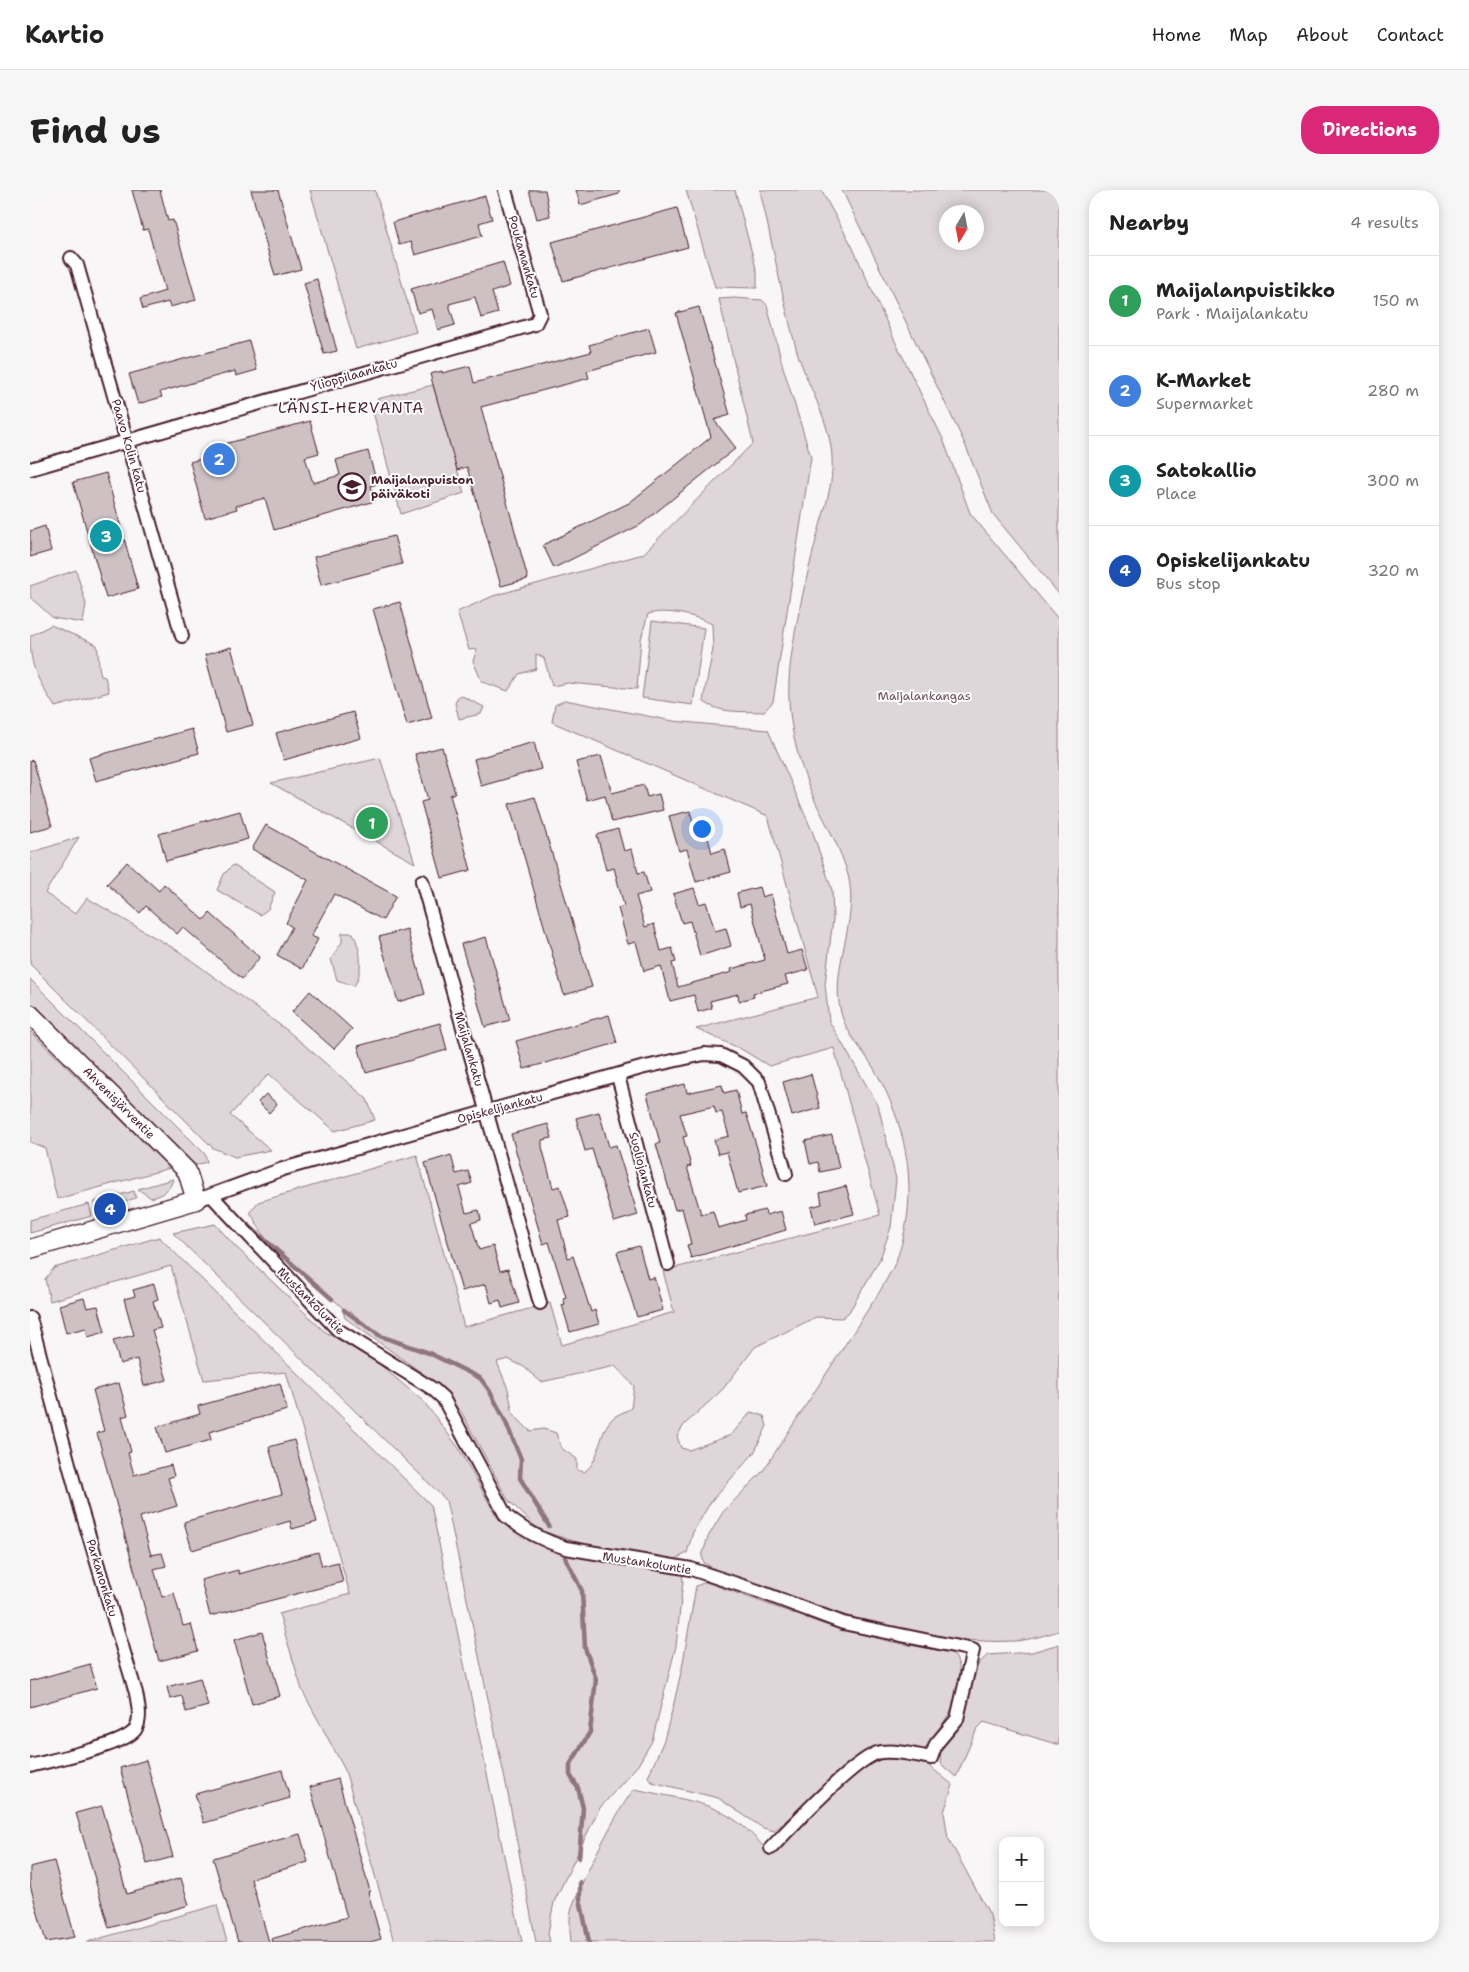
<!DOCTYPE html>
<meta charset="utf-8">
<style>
body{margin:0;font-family:"Shantell Sans",sans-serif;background:#f6f6f6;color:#222}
.controls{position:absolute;right:15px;bottom:15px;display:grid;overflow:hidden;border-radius:10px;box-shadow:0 2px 12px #0003}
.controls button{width:45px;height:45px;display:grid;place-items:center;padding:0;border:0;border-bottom:1px solid #e0e0e0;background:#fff;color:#222;font:25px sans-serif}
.compass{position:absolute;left:909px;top:15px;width:45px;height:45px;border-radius:50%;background:#fff;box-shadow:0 2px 12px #0003;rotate:190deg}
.you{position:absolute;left:671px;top:638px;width:18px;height:18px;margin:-12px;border:4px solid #fff;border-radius:50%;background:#1a73e8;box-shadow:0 0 0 8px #1a73e833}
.badge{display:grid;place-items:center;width:32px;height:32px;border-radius:50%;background:#db2777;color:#fff;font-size:16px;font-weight:700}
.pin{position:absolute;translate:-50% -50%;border:2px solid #fff;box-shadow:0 1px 5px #0006}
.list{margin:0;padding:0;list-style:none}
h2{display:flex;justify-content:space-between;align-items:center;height:65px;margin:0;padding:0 20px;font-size:21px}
h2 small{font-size:16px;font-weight:400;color:#767676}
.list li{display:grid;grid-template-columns:32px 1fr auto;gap:15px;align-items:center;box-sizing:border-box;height:90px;padding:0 20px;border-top:1px solid #e0e0e0}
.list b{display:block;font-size:19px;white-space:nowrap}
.list p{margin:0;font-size:16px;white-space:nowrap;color:#767676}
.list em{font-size:16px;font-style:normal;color:#767676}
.map{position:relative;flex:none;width:1029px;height:1752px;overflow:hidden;border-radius:20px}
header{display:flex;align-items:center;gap:30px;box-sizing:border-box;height:70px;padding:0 25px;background:#fff;border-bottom:1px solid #e0e0e0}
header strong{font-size:24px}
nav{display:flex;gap:28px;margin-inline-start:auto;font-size:18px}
.intro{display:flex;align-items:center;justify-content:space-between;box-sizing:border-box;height:120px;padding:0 30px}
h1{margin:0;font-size:35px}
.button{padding:12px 22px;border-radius:20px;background:#db2777;color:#fff;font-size:18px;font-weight:700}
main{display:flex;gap:30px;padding:0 30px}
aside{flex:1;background:#fff;border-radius:20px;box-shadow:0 2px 12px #0003}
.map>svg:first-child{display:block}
</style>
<header>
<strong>Kartio</strong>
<nav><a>Home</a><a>Map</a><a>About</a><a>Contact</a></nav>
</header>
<div class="intro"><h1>Find us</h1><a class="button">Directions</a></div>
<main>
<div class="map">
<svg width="1029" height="1752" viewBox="0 0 1029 1752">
<rect width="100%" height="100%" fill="#f8f6f7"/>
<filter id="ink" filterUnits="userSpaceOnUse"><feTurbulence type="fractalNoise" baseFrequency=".02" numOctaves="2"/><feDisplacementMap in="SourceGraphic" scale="10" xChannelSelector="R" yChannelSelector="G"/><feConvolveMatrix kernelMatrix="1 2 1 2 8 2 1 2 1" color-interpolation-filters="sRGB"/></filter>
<g filter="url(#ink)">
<path fill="#ded6d9" stroke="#947a82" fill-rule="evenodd" d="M280 0H345L386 142 326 159Z
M656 0H705L727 82V98L685 97Z
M730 0H791L822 56 865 151 913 249 940 323 1029 430V1441C1015 1445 1000 1450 985 1451 911 1455 824 1430 755 1406 727 1396 699 1388 674 1373L672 1366 678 1347 693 1322 733 1281 850 1101C855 1091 862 1081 866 1071 891 1005 878 936 843 877 832 859 816 843 811 823 799 777 830 731 818 685 811 659 797 636 785 611 766 568 755 524 760 477 765 433 776 389 787 346 794 320 804 295 802 267 800 229 776 194 766 158 752 106 742 53 730 0Z
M812 0H1029V404L963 324 934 252ZM916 22H946V52H916Z
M704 108 732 110 737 115 753 177 781 267 743 512 733 522C712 521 689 524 673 511L683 459 682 434C664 425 637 419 618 424L611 449 607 499 538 493 522 496 514 468 506 464V479L489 484 478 501 452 492 443 471 447 459 439 460 427 422 463 406 613 364 723 253 689 109Z
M403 195 434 303 371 324 343 222 347 209Z
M46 380 56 414 53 433 23 428 0 407V396Z
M622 431 674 438 663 515 612 508Z
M21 435 67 455C69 466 68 476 71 486L75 487 79 502 25 517C8 490 0 478 0 446Z
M428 506H432L454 517 451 524 429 529 425 513Z
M535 510 643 531 738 540 783 643 802 700 803 729 795 794 799 831 848 915 866 989 861 1037 850 1069 819 1122 812 1128 786 1127 725 1157 693 1199 654 1235 647 1246 651 1258 659 1260 701 1245 721 1222 734 1226 737 1236 724 1263 682 1310 663 1342 657 1363 644 1370 559 1356 515 1342 504 1335 478 1310 432 1223 406 1193 315 1128 312 1117 237 1051 220 1022 228 1012 387 965 434 1137 520 1113 532 1155 644 1122 633 1081 850 1025 804 858 739 876 711 859 666 839 788 807 738 626 522 532 525 515ZM478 1169 494 1177 511 1192 585 1176 604 1196 601 1218C595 1222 585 1225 581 1230 567 1246 571 1271 554 1282L547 1280V1269L531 1258 526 1243 514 1239 500 1241 483 1224 478 1199 467 1172Z
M350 568 385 673 241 593Z
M49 647 15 703 45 724 57 708 150 762 258 841 337 909 345 930 305 941 239 884 200 925 241 960 205 967 183 958 0 774V663Z
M203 675 245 702 238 719 230 725 187 700 194 684Z
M312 743H323C331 760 334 780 324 796L307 790 301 769 312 752Z
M0 789 175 964 177 972 165 975 159 971 0 812Z
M0 841 140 978 27 1009 15 958 0 952Z
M143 989C140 1001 131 1005 121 1008L108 999Z
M104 1001 106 1008 66 1020 64 1012Z
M59 1014 62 1026 0 1043V1030Z
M185 1034 204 1055 294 1141 348 1173 394 1212 428 1257 467 1327 499 1351 552 1367 596 1377 639 1380 652 1384 653 1391 646 1456 622 1551 608 1575 569 1619 524 1712 518 1743 520 1752H506L477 1599 416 1310 143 1043Z
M129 1047 401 1315 492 1752H364L315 1580 272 1500 249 1424 320 1404 256 1182 174 1190 141 1076 20 1111 15 1089 24 1078Z
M676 1392 793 1434 858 1451 922 1463C936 1475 928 1509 919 1524 912 1536 902 1547 894 1560L848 1556 827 1568 744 1641 733 1638 688 1608 622 1592 618 1587 634 1550 643 1517 652 1478 666 1396Z
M1029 1454V1555L954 1532 947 1539 926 1587 912 1575C904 1556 926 1539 933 1523 941 1506 940 1474 959 1465L1002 1462Z
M851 1566 894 1572 923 1595 914 1622 918 1648 960 1725 965 1752H541C540 1742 539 1731 541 1721 545 1703 593 1608 605 1599 667 1613 697 1611 739 1663L838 1571Z
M187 1715 197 1752H57Z"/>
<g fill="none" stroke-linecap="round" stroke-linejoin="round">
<path stroke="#8f747b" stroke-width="4.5" d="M218 1035 302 1109
M314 1120 350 1146 399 1163 450 1188 459 1200 474 1228 491 1269 490 1288 519 1336
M535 1367 552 1401 555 1458 566 1489 560 1542 540 1575V1585L548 1598 553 1618 549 1668
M550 1692V1709L559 1752"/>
</g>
<path fill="#cdc1c4" stroke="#4a1f2b" d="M102 0H130L138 31 143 30 166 110 140 117 138 112 113 119 110 109 135 101 118 39 113 40Z
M221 0H248L271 79 245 86Z
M499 0H515L520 26 507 29Z
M546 0H589V4L550 15Z
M455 6 462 29 449 33 452 46 385 65 381 52 369 55 363 32Z
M647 18 658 57 533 91 522 52Z
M473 72 480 96 462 102 468 123 451 128 445 107 419 114 425 135 408 140 402 119 388 123 381 99Z
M287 89 307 161 294 164 274 93Z
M669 117 700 225 684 230 706 258 610 335 524 378 513 355 599 313 681 247 646 123Z
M619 138 626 162 557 181 559 188 451 217 498 389 471 396 437 277 427 280 400 184 412 181V183L440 176 444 193 561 162 559 155Z
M219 151 227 180 206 186 205 181 130 202 132 207 108 214 99 184Z
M280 231 289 263 275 267 283 293 310 285 306 270 338 261 347 294 341 296 345 311 244 340 235 308 206 316 207 319 175 328 160 272 189 264 187 256Z
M76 283 108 399 76 408 43 292Z
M15 336 21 361 0 367V341Z
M364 346 372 374 291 395 284 367Z
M370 412 402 528 377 535 343 419Z
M201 457 223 535 196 542 175 465Z
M323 522 331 548 254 570 246 543Z
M162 539 169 563 66 591 59 568Z
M504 552 511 579 451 596 444 569Z
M412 557 425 603 420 605 441 680 412 688 391 612 398 610 385 564Z
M571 566 582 603 614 595 617 607 629 604 633 620 582 632 575 605 557 610 546 572Z
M3 570 22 636 0 642V571Z
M505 607 562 797 534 805 479 614Z
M210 621 218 649 136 671 129 644Z
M660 621 664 636 674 633 682 663 695 659 701 682 666 692 657 659 649 661 639 626Z
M236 635 366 706 353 730 304 704 281 746 288 749 272 779 247 765 262 737 256 733 278 690 222 659Z
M588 639 594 661 602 659 608 683 614 682 620 702 606 706 615 737 624 734 631 761 642 758 646 772 642 773 648 797 702 782 701 779 735 770 720 714 710 717 707 703 729 697 732 707 741 704 757 764 772 760 778 780 755 786 758 794 723 803 724 807 709 811 708 804 680 811 682 818 668 822 664 805 640 811 631 776 614 781 606 752 598 754 588 718 594 716 584 678 576 680 567 645Z
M97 672 129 701 134 694 174 730 180 723 230 767 212 789 153 737 147 744 116 716 110 723 77 694Z
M664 698 669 714 676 712 685 741 696 738 701 756 670 766 660 731 652 733 643 704Z
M377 739 395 804 368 812 349 747Z
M456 747 480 830 455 837 431 754Z
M280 801 322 839 304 859 262 822Z
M579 825 587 853 494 879 486 851Z
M410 833 417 860 336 883 328 856Z
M781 884 790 918 762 926 753 892Z
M655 894 657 903 692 895 694 903 706 900 712 924 716 923 727 958 737 996 708 1003 697 962 688 964 684 950 699 946 692 922 686 923 684 916 650 924 657 946 653 947 661 976 657 977 671 1024 683 1021 688 1038 716 1030 715 1025 735 1020 736 1025 751 1021 756 1040 661 1068 657 1055 661 1054 652 1018 645 1020 626 954 630 953 617 904Z
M236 904 247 914 239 923 228 912Z
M569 922 579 957 586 955 608 1025 584 1032 562 959 555 961 546 928Z
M518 934 522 948 512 950V957L523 998 530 996 540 1027 528 1030 538 1068 543 1066 561 1122 565 1120 569 1134 540 1142 532 1115 535 1114 533 1108 536 1107 519 1052 513 1054 481 944Z
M802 945 809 978 790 982 788 972 780 974 775 951Z
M421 965 426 984 438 981 442 993 429 997 436 1023 449 1020 451 1030 441 1033 449 1060 463 1056 470 1081 478 1079 489 1113 472 1118 470 1110 461 1113 456 1094 432 1101 395 973Z
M816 996 824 1024 785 1034 781 1017 792 1014 790 1003Z
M609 1056 618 1089 624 1087 633 1120 607 1127 587 1062Z
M124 1094 128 1109 123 1111 131 1138 122 1140 137 1190 114 1196 107 1169 90 1174 83 1150 104 1145 94 1109 105 1106 103 1100Z
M54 1108 57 1118 68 1116 75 1142 58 1147 56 1138 36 1143 29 1115Z
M89 1193 98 1225 92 1227 101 1262 98 1263 104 1285 141 1275 144 1286 138 1288 147 1316 110 1327 121 1365 132 1363 136 1376 124 1379 132 1407 144 1403 153 1436 161 1434 168 1461 129 1471 67 1243 74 1241 63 1200Z
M250 1193 257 1220 179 1242 181 1250 135 1263 127 1237 170 1224 168 1216Z
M264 1250 287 1332 262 1339 260 1331 162 1360 154 1332 252 1304 239 1257Z
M288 1362 292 1376 308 1372 313 1392 180 1426 171 1390 208 1380 209 1384Z
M232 1442 250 1506 222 1514 204 1450Z
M60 1474 67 1498 0 1517V1491Z
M170 1488 178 1516 156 1522 152 1506 140 1509 137 1497Z
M116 1570 143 1667 117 1674 90 1578Z
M252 1580 260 1608 174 1633 165 1604Z
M308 1589 340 1701 338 1702 351 1749 340 1752H242L241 1749 317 1727 280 1597Z
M72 1616 97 1704 151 1688 159 1715 79 1738 46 1623Z
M270 1644 278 1672 221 1689 239 1752H208L183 1668Z
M24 1671 45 1747 16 1752 0 1695V1677Z"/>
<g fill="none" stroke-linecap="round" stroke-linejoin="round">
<g stroke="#4a1f2b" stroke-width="16">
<path id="street" d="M41 68 47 75 152 446
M0 279 505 134 510 124 475 0
M392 691 510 1113
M588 886 638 1074
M181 1005 308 1140 403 1199 413 1208 476 1326C493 1340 514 1351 536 1358L661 1379 728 1401 813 1433 943 1460 927 1529 906 1554 901 1568C885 1565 868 1560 851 1562 828 1565 759 1639 741 1658
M173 1008 253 979 611 878 674 864 691 865 713 876 729 892 756 984
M0 1128 51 1319 106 1503C108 1515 112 1529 105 1540 93 1556 22 1570 0 1576"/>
</g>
<g stroke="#4a1f2b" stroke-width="21">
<path id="secondary" d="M0 824 157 981 166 1010 0 1059"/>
</g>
<use href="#street" stroke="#fff" stroke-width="12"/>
<use href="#secondary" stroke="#fff" stroke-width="18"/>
</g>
</g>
<defs>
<g id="school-ring" transform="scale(1.4375)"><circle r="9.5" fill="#fff" stroke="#4a1f2b" stroke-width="1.5"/><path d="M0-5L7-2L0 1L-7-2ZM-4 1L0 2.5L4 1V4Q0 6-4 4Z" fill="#4a1f2b"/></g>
</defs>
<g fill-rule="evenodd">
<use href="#school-ring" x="322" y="297"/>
</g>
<g text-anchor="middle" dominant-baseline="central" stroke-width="4" stroke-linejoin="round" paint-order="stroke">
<g font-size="12" fill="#4a1f2b" stroke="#fff">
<text transform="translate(494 67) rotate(74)">Poukamankatu</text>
<text transform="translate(324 185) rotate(-16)">Ylioppilaankatu</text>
<text transform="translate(99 256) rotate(74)">Paavo Kolin katu</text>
<text transform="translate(439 859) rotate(74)">Maijalankatu</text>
<text transform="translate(89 913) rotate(45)">Ahvenisjärventie</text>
<text transform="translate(470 918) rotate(-15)">Opiskelijankatu</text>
<text transform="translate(613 980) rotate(75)">Suoliojankatu</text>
<text transform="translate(281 1111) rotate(45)">Mustankoluntie</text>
<text transform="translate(617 1373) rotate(9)">Mustankoluntie</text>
<text transform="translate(72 1388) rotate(73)">Parkanonkatu</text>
</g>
<g font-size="12" font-weight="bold" fill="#4a1f2b" stroke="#fff" text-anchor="start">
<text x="341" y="290">Maijalanpuiston<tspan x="341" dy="14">päiväkoti</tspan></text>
</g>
<g font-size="12" fill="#6f4d56" stroke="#fff">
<text x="894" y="506">Maijalankangas</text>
</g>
<g font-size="15" letter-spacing="1" fill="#4a1f2b" stroke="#fff">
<text x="321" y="218">LÄNSI-HERVANTA</text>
</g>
</g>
</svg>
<div class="controls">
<button>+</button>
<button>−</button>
</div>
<svg class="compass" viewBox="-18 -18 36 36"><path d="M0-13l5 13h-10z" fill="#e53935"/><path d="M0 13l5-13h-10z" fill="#767676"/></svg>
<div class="you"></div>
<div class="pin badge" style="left:342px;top:633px;background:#2e9e5b">1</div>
<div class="pin badge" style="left:189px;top:269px;background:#3f7fe0">2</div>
<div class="pin badge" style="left:76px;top:346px;background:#0f9aa8">3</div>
<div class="pin badge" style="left:80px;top:1019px;background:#1a4fb4">4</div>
</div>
<aside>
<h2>Nearby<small>4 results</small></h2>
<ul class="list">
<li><span class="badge" style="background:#2e9e5b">1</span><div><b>Maijalanpuistikko</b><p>Park · Maijalankatu</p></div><em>150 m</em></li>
<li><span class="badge" style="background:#3f7fe0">2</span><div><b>K-Market</b><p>Supermarket</p></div><em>280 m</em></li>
<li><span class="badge" style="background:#0f9aa8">3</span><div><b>Satokallio</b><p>Place</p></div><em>300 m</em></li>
<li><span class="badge" style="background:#1a4fb4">4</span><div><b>Opiskelijankatu</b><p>Bus stop</p></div><em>320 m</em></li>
</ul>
</aside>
</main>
